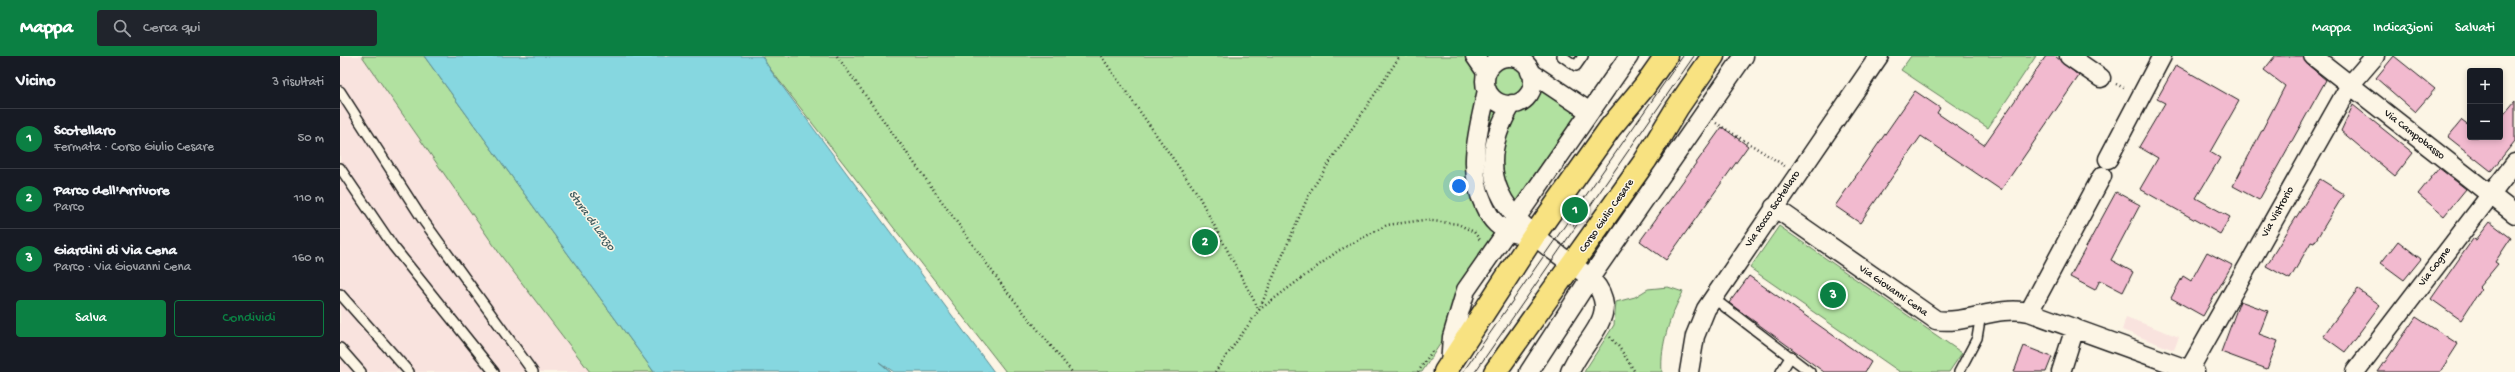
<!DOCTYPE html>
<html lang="it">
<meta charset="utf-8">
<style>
body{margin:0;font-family:"Gochi Hand",sans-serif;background:#20242c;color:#f1f3f6}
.controls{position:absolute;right:12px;top:12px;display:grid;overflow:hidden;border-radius:4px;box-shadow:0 2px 6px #0003}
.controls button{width:36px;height:36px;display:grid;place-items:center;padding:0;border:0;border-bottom:1px solid #363941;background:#171b24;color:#f1f3f6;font:20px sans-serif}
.you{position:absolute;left:1119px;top:130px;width:14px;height:14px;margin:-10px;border:3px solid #fff;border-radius:50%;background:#1a73e8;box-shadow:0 0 0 6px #1a73e833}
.badge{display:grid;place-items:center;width:26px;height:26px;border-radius:50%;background:#0b8043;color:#fff;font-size:13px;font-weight:700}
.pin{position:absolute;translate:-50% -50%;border:2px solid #fff;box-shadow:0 1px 4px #0006}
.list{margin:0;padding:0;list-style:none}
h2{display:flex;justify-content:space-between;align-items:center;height:52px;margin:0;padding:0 16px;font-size:17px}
h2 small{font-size:13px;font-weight:400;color:#9ea1a6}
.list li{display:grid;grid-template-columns:26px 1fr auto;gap:12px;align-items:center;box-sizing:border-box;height:60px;padding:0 16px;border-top:1px solid #363941}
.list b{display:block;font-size:15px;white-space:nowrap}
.list p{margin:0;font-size:13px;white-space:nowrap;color:#9ea1a6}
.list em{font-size:13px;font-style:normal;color:#9ea1a6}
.actions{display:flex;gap:8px;padding:12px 16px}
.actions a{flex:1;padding:9px 0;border:1px solid #0b8043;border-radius:4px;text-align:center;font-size:14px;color:#0b8043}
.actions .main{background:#0b8043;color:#fff}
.icon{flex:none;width:22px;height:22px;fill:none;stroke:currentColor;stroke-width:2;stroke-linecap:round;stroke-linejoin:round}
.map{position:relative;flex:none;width:2175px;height:316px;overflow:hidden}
header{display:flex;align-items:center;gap:24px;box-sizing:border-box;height:56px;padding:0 20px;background:#0b8043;color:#fff}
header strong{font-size:19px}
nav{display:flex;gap:22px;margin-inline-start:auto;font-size:14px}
.search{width:280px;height:36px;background:#20242c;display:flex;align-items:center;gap:10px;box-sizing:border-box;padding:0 14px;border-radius:4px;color:#9ea1a6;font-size:15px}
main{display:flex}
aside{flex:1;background:#171b24}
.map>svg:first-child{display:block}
</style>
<header>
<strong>Mappa</strong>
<div class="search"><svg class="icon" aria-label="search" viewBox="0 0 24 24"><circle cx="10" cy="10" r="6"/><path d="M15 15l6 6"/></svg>Cerca qui</div>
<nav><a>Mappa</a><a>Indicazioni</a><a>Salvati</a></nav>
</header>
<main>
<aside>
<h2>Vicino<small>3 risultati</small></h2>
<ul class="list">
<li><span class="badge">1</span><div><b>Scotellaro</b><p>Fermata · Corso Giulio Cesare</p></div><em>50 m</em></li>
<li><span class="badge">2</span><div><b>Parco dell'Arrivore</b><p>Parco</p></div><em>110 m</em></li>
<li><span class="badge">3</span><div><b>Giardini di Via Cena</b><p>Parco · Via Giovanni Cena</p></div><em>160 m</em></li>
</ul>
<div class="actions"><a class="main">Salva</a><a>Condividi</a></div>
</aside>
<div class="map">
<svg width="2175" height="316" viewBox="0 0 2175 316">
<rect width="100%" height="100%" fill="#fcf5e5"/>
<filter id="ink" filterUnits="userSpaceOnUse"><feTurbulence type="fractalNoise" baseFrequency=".025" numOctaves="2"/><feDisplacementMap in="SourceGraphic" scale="8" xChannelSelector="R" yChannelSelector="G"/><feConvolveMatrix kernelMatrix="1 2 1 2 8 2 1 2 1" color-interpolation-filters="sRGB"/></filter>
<g filter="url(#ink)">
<path fill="#f9e3de" d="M0 0H22L162 201 250 316H0Z
M1786 261 1839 281 1834 294 1782 274Z"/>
<path fill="#b1e1a0" stroke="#667e5e" d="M22 0H84L314 316H250L162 201Z
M420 0H1157L1250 56 1082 316H666Z
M1571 0H1696L1648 72 1561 14Z
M1439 170 1622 297 1609 316H1560L1410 212Z
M1328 231 1343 236C1330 260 1320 289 1322 316H1244L1274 269 1276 246 1295 241 1308 233Z"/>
<path fill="#86d7e0" stroke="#5c8c92" d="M84 0H422L431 15 654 316H554L539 306 551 316H314Z"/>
<path fill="#f2bacf" stroke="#1c1c1c" d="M1706 0H1715L1739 20 1661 134 1581 80 1520 167 1495 150 1575 35 1600 52 1597 57 1644 89Z
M1935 0H1963L1967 8 1986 24 1919 144 1893 130 1945 30 1924 14Z
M2054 0 2095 33 2075 56 2036 22Z
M1836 9 1899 45 1870 96 1880 102 1856 142 1890 161 1880 178 1800 133 1818 102 1799 91 1825 47 1817 43Z
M2175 45V85L2151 115 2108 81 2122 64 2130 70V81H2160V63Z
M2013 49 2073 97 2055 120 2001 75Z
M1382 71 1408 90 1326 204 1300 185Z
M2099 112 2126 133 2104 160 2078 138Z
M1980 123 2004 138 1974 187 1971 186 1950 223 1926 210Z
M1776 136 1800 149 1771 204 1793 216 1783 236 1760 224 1755 234 1730 221Z
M2150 166 2171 182 2155 206 2158 208 2139 231 2141 233 2121 264 2091 243 2133 183 2136 184Z
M2058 185 2081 203 2064 224 2041 207Z
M1867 196 1892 209 1863 260 1831 242 1843 220 1851 225Z
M1409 220 1531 306 1525 316H1484L1389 247Z
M2018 233 2040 249 2005 296 1983 280Z
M1900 245 1928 255 1919 278 1938 285 1927 313 1881 296Z
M2076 261 2118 288 2100 316H2038Z
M1684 290 1712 301 1706 316H1674Z"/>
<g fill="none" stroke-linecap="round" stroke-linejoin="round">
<g stroke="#1c1c1c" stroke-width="12">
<path id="lane" d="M1222 0 1236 10 1243 0
M0 35 83 164 193 316
M0 112 53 190 154 316
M0 238 69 316
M1373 242 1470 316
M0 292 21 316
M1441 316 1451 300
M1619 316 1637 282 1641 258"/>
</g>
<g stroke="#1c1c1c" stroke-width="21">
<path id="street" d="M1135 0 1146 16
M1729 0 1761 22
M1973 0 2175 158
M1145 25a24 24 0 1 1 48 0a24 24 0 1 1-48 0Z
M1190 16 1250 56
M1147 34C1139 73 1126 111 1144 149 1151 165 1160 174 1177 178
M1172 48C1129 118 1164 160 1222 201 1239 214 1262 225 1264 249 1265 271 1237 295 1230 316
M1768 103 1822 0
M1434 151 1596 264C1626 269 1656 249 1689 256L1855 316
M1689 256 1762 120
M1110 309 1112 281 1126 234 1289 0
M1189 316 1250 222 1404 0
M1349 316 1355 280 1366 253 1539 0
M1721 316 1735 272
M1848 316 2010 29 2035 0
M2015 316 2175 107"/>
</g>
<g stroke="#1c1c1c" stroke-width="25">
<path id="primary" d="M1105 316 1193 181 1270 72 1304 31 1326 0
M1155 316 1305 105 1337 52 1373 0"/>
</g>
<path stroke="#1c1c1c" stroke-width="2.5" stroke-dasharray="1 3" stroke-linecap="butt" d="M497 0 665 233 732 316
M761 0 857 137 919 254
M1776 28 1786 33
M1376 67 1445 110
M1227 164 1236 170
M919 254 970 136 1060 0
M1270 281 1279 291 1295 316
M875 316 919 254 998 195 1047 169 1084 164 1118 168 1134 176 1140 184
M1078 316 1093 294"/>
<use href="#lane" stroke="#fcf5e5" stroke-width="9"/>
<use href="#street" stroke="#fcf5e5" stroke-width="18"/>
<use href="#primary" stroke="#f8e281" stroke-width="22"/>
<path stroke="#1c1c1c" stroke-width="1" d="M1123 316 1343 0
M1135 316 1354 0"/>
</g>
</g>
<g text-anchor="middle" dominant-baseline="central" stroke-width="3" stroke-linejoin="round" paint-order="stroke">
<g font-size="11" fill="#1c1c1c" stroke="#fcf5e5">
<text transform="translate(2074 79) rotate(38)">Via Campobasso</text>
<text transform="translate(1433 153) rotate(-56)">Via Rocco Scotellaro</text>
<text transform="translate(1938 156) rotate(-61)">Via Vistrorio</text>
<text transform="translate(1267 160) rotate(-55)">Corso Giulio Cesare</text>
<text transform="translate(2095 211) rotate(-53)">Via Cogne</text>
<text transform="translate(1553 235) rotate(35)">Via Giovanni Cena</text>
</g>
<g font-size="12" font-style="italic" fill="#415d61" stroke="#fcf5e5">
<text transform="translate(251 165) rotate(54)">Stura di Lanzo</text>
</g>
</g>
</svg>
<div class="controls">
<button>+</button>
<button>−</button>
</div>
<div class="you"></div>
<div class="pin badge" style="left:1235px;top:154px">1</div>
<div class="pin badge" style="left:865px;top:186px">2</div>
<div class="pin badge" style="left:1493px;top:239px">3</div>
</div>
</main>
